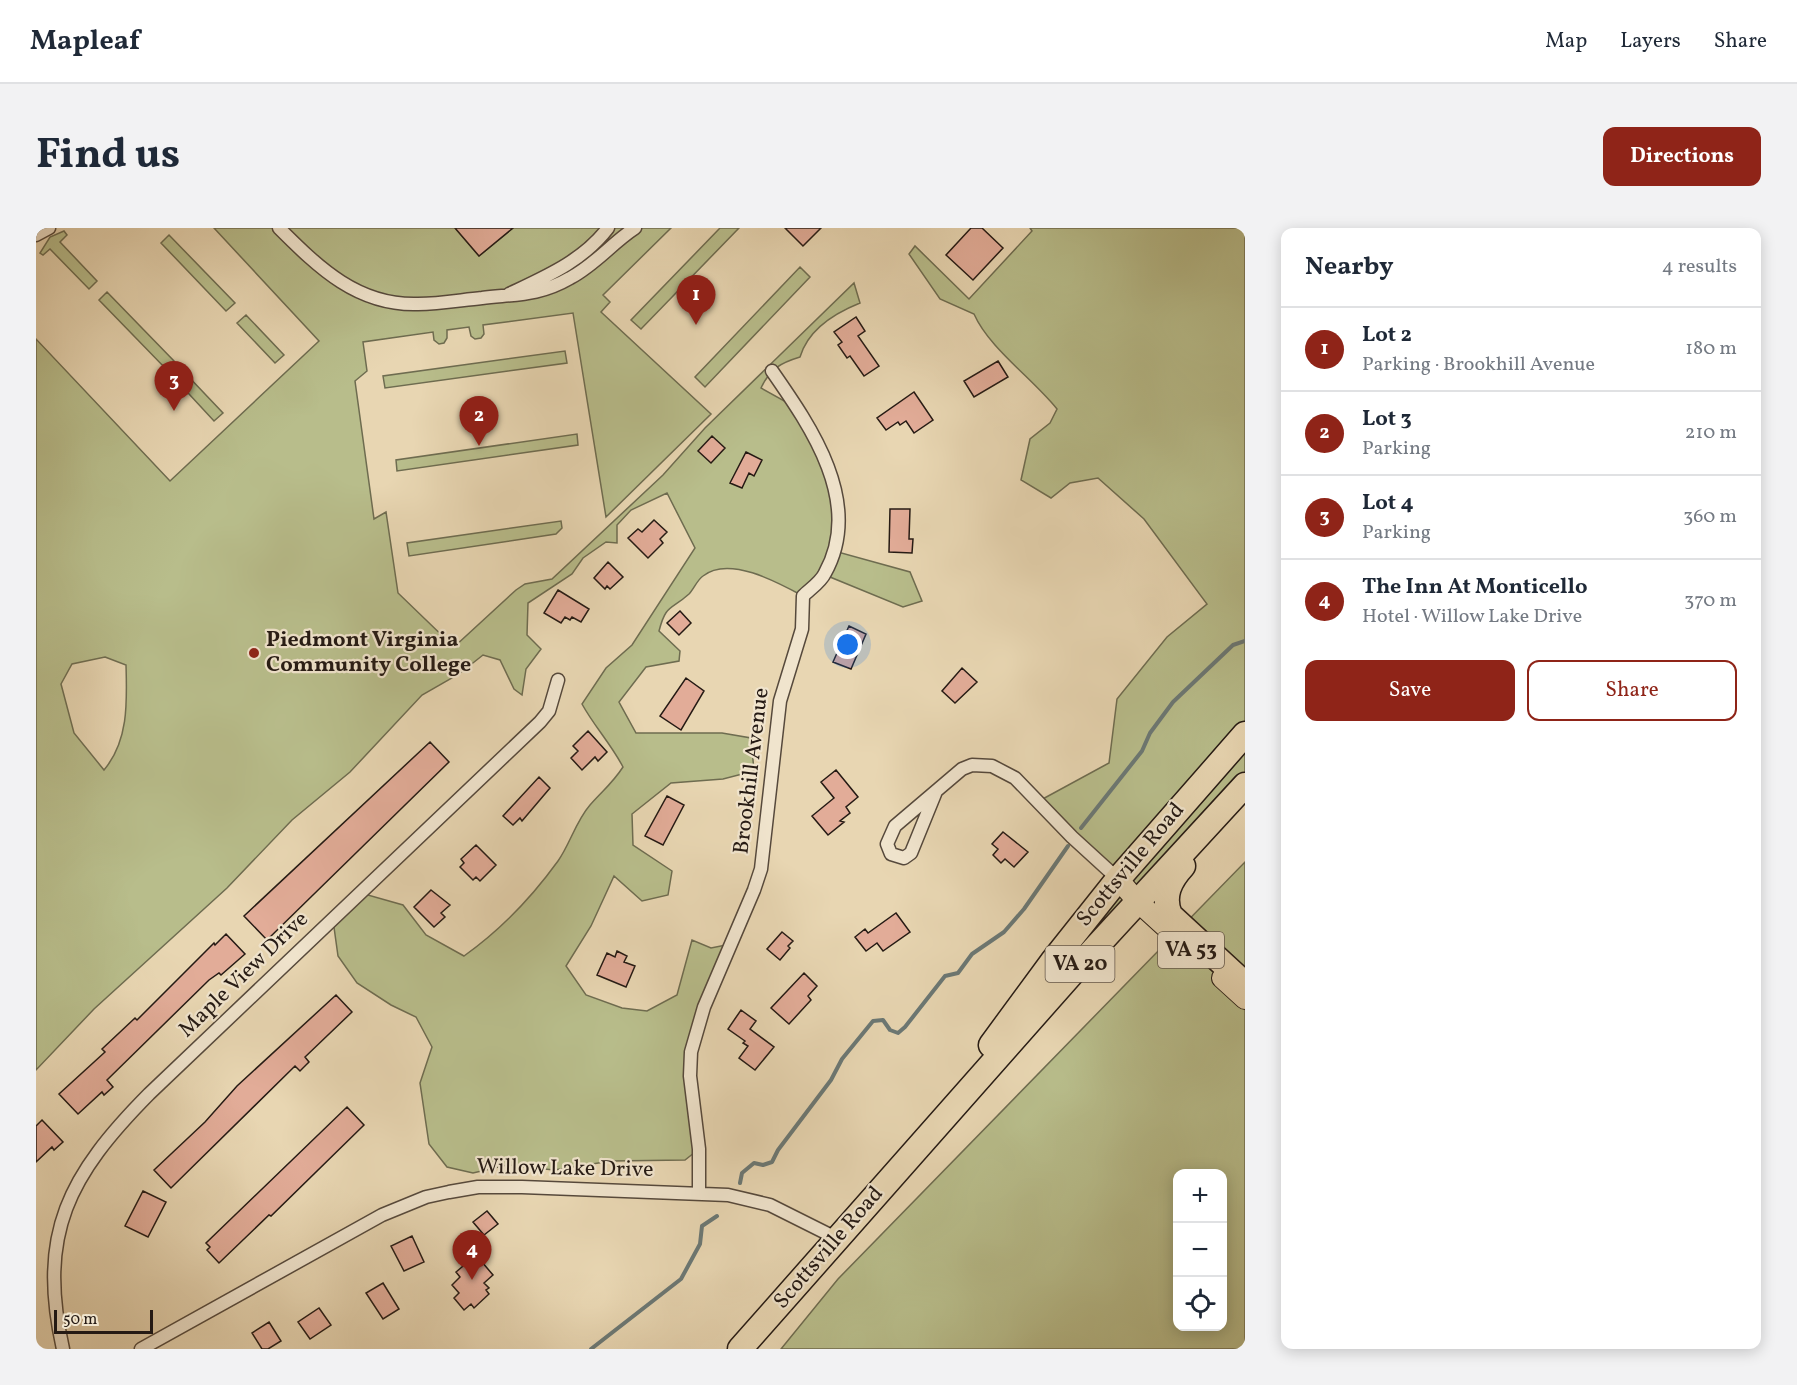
<!DOCTYPE html>
<meta charset="utf-8">
<style>
body{margin:0;font-family:Vollkorn,serif;background:#f2f2f3;color:#1f2937}
.controls{position:absolute;right:18px;bottom:18px;display:grid;overflow:hidden;border-radius:12px;box-shadow:0 3px 15px #0003}
.controls button{width:54px;height:54px;display:grid;place-items:center;padding:0;border:0;border-bottom:2px solid #e0e1e3;background:#fff;color:#1f2937;font:30px sans-serif}
.scale{position:absolute;left:18px;bottom:15px;width:99px;box-sizing:border-box;padding-left:6px;border:3px solid #251a14;border-top:0;font-size:16px;line-height:21px;white-space:nowrap;color:#251a14;-webkit-text-stroke:4px #f0e4cd;paint-order:stroke}
.you{position:absolute;left:812px;top:417px;width:21px;height:21px;margin:-15px;border:4px solid #fff;border-radius:50%;background:#1a73e8;box-shadow:0 0 0 9px #1a73e833}
.badge{display:grid;place-items:center;width:39px;height:39px;border-radius:50%;background:#8f2418;color:#fff;font-size:20px;font-weight:700}
.pin{position:absolute;translate:-50% -50px;filter:drop-shadow(0 2px 3px #0008)}
.pin::after{content:'';position:absolute;top:32px;width:21px;height:18px;background:inherit;clip-path:polygon(0 0,100% 0,50% 100%)}
.list{margin:0;padding:0;list-style:none}
h2{display:flex;justify-content:space-between;align-items:center;height:78px;margin:0;padding:0 24px;font-size:26px}
h2 small{font-size:20px;font-weight:400;color:#747a83}
.list li{display:grid;grid-template-columns:39px 1fr auto;gap:18px;align-items:center;box-sizing:border-box;height:84px;padding:0 24px;border-top:2px solid #e0e1e3}
.list b{display:block;font-size:22px;white-space:nowrap}
.list p{margin:0;font-size:20px;white-space:nowrap;color:#747a83}
.list em{font-size:20px;font-style:normal;color:#747a83}
.actions{display:flex;gap:12px;padding:18px 24px}
.actions a{flex:1;padding:14px 0;border:2px solid #8f2418;border-radius:12px;text-align:center;font-size:21px;color:#8f2418}
.actions .main{background:#8f2418;color:#fff}
.icon{flex:none;width:33px;height:33px;fill:none;stroke:currentColor;stroke-width:2;stroke-linecap:round;stroke-linejoin:round}
.map{position:relative;flex:none;width:1209px;height:1121px;overflow:hidden;border-radius:12px}
header{display:flex;align-items:center;gap:36px;box-sizing:border-box;height:84px;padding:0 30px;background:#fff;border-bottom:2px solid #e0e1e3}
header strong{font-size:28px}
nav{display:flex;gap:33px;margin-inline-start:auto;font-size:21px}
.intro{display:flex;align-items:center;justify-content:space-between;box-sizing:border-box;height:144px;padding:0 36px}
h1{margin:0;font-size:42px}
.button{padding:15px 27px;border-radius:12px;background:#8f2418;color:#fff;font-size:21px;font-weight:700}
main{display:flex;gap:36px;padding:0 36px}
aside{flex:1;background:#fff;border-radius:12px;box-shadow:0 3px 15px #0003}
.map>svg:first-child{display:block}
</style>
<header>
<strong>Mapleaf</strong>
<nav><a>Map</a><a>Layers</a><a>Share</a></nav>
</header>
<div class="intro"><h1>Find us</h1><a class="button">Directions</a></div>
<main>
<div class="map">
<svg width="1209" height="1121" viewBox="0 0 1209 1121">
<rect width="100%" height="100%" fill="#e8d6b2"/>
<filter id="stains"><feTurbulence type="fractalNoise" baseFrequency=".00333" numOctaves="4"/><feColorMatrix values="0 0 0 0 .2 0 0 0 0 .09 0 0 0 0 .02 0 0 0 .5 -.17"/></filter>
<radialGradient id="worn" r=".72"><stop offset=".6" stop-color="#630" stop-opacity="0"/><stop offset="1" stop-color="#630" stop-opacity=".3"/></radialGradient>
<path fill="#b8bd8b" stroke="#6e6c50" stroke-width="1.5" fill-rule="evenodd" d="M178 0H419L443 28 477 0H635L567 67 574 74 565 84 675 186 570 289 537 85 447 97 448 106 445 110 439 111 435 108 433 99 411 102V110L408 115 403 116 398 112 397 104 327 114 331 143 319 153 338 291 350 284 362 365 418 419 480 362 489 356 516 351 627 247 669 200 818 55 824 75C799 85 772 102 764 129 744 135 734 141 725 160L761 180 794 243 798 323 874 344 886 373 867 379 789 347 767 368C743 355 693 327 667 348 661 352 658 361 653 366 634 383 630 376 623 403L644 423 643 433 610 439 583 474 600 505H686L715 510 718 543 687 551 635 555 596 586 597 617 636 643 632 667 606 673 578 648 555 698 530 738 550 767 586 780 611 783 641 767 656 712 675 720 695 716 655 824 663 921 649 932 575 933 518 942 471 937 437 945 411 939 393 916 384 855 396 819 380 789 355 777 321 755 302 728 297 692 325 665 367 677 390 707 428 728C463 703 496 669 522 633 534 616 540 593 554 577 566 563 576 556 587 539 575 516 558 498 546 476L570 440 596 417 659 320 631 265 595 282 581 297V315L570 314 547 330 536 346 492 375 491 407 505 421 490 441 486 467 478 461 464 432 447 427 423 446 386 467 314 544 256 592 191 660 58 781 0 842V111L134 253 283 113ZM69 429 90 437C91 473 93 512 68 542L38 505 25 456 36 436Z
M684 0H703L605 101 595 92Z
M994 0H1209V557L984 806 1082 651 1003 573 1073 535 1081 471 1131 409 1171 376 1108 291 1062 250 1034 255 1015 270 985 252 994 211 1014 195 1021 181C996 150 953 120 938 86L904 71 873 26 879 18 933 71 996 3Z
M28 3 31 7 24 14 61 53 53 61 14 21 7 27 4 25 14 9Z
M133 7 199 75 190 83 125 15Z
M764 39 774 49 669 159 659 149Z
M71 64 138 133 130 141 63 72Z
M210 87 248 127 239 135 201 95Z
M529 123 531 135 349 160 347 148Z
M149 145 187 185 178 193 141 153Z
M541 206 542 217 361 243 360 232Z
M525 293 526 300 520 306 373 328 371 315Z
M1209 634V1121H745L802 1051ZM1142 946H1186V1098H1142Z"/>
<g fill="none" stroke-linecap="round" stroke-linejoin="round">
<path stroke="#6b7875" stroke-width="4" d="M1045 600 1106 523 1114 505 1137 474 1197 417 1209 413
M704 955 706 945 718 935 727 937 736 934 742 922 795 852 806 831 837 793 847 792 854 802 862 805 869 799 909 748 922 745 936 726 968 704 988 681 1032 618
M555 1121 645 1051 664 1016 666 998 681 988"/>
</g>
<path fill="#e2ac98" stroke="#251a14" stroke-width="1.5" d="M419 0H477L443 28Z
M749 0H785L767 18Z
M935 0H946L967 20 937 52 910 27Z
M820 89 829 103 822 108 843 138 828 148 814 128 811 130 802 117 806 114 798 104Z
M962 133 972 149 938 169 928 153Z
M878 164 897 192 878 205 870 193 864 197 862 194 850 202 841 190Z
M676 208 689 220 675 235 662 223Z
M710 224 726 232 718 248 713 245 706 260 694 255Z
M854 281H874L873 311H877L876 325 853 324Z
M618 292 631 304 624 311 627 315 612 330 592 310 602 301 606 304Z
M572 334 587 349 574 361 571 358 569 361 558 350Z
M522 362 553 381 545 394 536 389 534 392 529 389 525 395 508 385Z
M644 383 655 395 643 407 631 395Z
M813 398 830 406 815 441 797 434Z
M926 440 941 454 919 475 906 463Z
M650 450 668 463 645 502 624 488Z
M552 503 571 524 562 533 559 529 546 542 535 530 542 523 537 518Z
M394 514 413 534 231 712 208 688Z
M800 542 822 569 810 579 814 585 804 593 808 594 792 607 776 588 798 570 785 554Z
M503 549 514 560 486 593 484 590 477 597 467 588Z
M631 568 648 577 627 617 609 608Z
M967 604 992 624 978 639 969 631 965 635 957 627 962 621 956 616Z
M440 617 460 637 444 653 440 649 437 652 424 639 428 635 425 631Z
M395 662 414 677 405 685 409 689 398 699 378 679Z
M860 685 874 704 847 723 841 715 830 723 819 709 829 701 832 705Z
M746 704 757 713 752 718 754 720 744 732 731 721Z
M190 706 209 726 185 747 183 745 173 752 71 852 77 859 68 867 66 864 42 886 23 866 69 824 66 821 99 790 101 792 178 715 179 717Z
M581 723 591 728 588 734 599 738 590 759 561 747 571 725 579 729Z
M768 745 781 758 772 768 775 772 753 796 735 780Z
M300 767 316 784 269 829 273 834 264 843 259 838 135 960 118 942 169 894 201 858Z
M705 782 720 793 714 801 738 819 719 842 703 830 712 818 707 815 709 813 692 801Z
M311 879 328 897 235 988 233 987 183 1035 171 1022 174 1019 170 1015Z
M6 892 27 914 18 922 16 919 0 934V898Z
M107 963 130 974 112 1009 89 998Z
M451 983 462 996 448 1007 437 994Z
M376 1008 388 1034 368 1043 355 1018Z
M440 1027 457 1047 448 1055 453 1060 450 1062 453 1066 438 1080 435 1076 428 1082 418 1070 423 1065 416 1057 424 1049 420 1044Z
M347 1055 363 1081 347 1091 330 1065Z
M283 1080 295 1097 274 1111 262 1094Z
M233 1094 245 1113 232 1121H226L216 1105Z"/>
<g fill="none" stroke-linecap="round" stroke-linejoin="round">
<g stroke="#56493c" stroke-width="15">
<path id="street" d="M243 0C283 40 322 78 382 76 404 76 425 72 446 70 480 66 503 68 534 50 559 37 576 15 599 0
M0 7 13 0
M473 66C509 49 547 33 572 0
M899 566 875 625 868 630 855 626 851 616 859 598 926 541 936 537 956 538 979 550 1036 609 1082 651
M663 964V921L654 848 655 824 668 779 718 662 725 641 744 473 766 401 767 368C774 361 785 354 789 345 828 275 775 199 736 143
M27 1121C1 1005 33 947 113 866L504 494 513 483 522 452
M105 1121 346 987 390 969 413 964 442 959H486L692 967 734 977 802 1011"/>
</g>
<g stroke="#251a14" stroke-width="22">
<path id="primary" d="M1082 651 1101 673 1157 724
M1186 750 1209 771"/>
</g>
<g stroke="#251a14" stroke-width="27">
<path id="highway" d="M1147 638C1134 652 1126 668 1134 687L1209 756
M955 817 1016 734 1082 651 1209 506
M704 1121 1038 743 1209 557"/>
</g>
<use href="#street" stroke="#f0e4cd" stroke-width="12"/>
<use href="#primary" stroke="#e8d6b2" stroke-width="20"/>
<use href="#highway" stroke="#e8d6b2" stroke-width="24"/>
</g>
<circle fill="#8f2418" stroke="#f0e4cd" stroke-width="2" cx="218" cy="425" r="6"/>
<g text-anchor="middle" dominant-baseline="central" stroke-width="4.5" stroke-linejoin="round" paint-order="stroke">
<g fill="#f0e4cd" stroke="#62574c" stroke-width="1.5">
<rect x="1122" y="704" width="66" height="36" rx="4.5"/>
<rect x="1009.5" y="718" width="69" height="36" rx="4.5"/>
</g>
<g font-size="21" font-weight="bold" fill="#251a14">
<text x="1155" y="722">VA 53</text>
<text x="1044" y="736">VA 20</text>
</g>
<g font-size="22" font-weight="bold" fill="#251a14" stroke="#f0e4cd" text-anchor="start">
<text x="230" y="412">Piedmont Virginia<tspan x="230" dy="25">Community College</tspan></text>
</g>
<g font-size="22" fill="#251a14" stroke="#f0e4cd">
<text transform="translate(716 543) rotate(-83)">Brookhill Avenue</text>
<text transform="translate(1095 637) rotate(-50)">Scottsville Road</text>
<text transform="translate(208 747) rotate(-44)">Maple View Drive</text>
<text transform="translate(529 941) rotate(1)">Willow Lake Drive</text>
<text transform="translate(793 1020) rotate(-49)">Scottsville Road</text>
</g>
</g>
<rect width="100%" height="100%" filter="url(#stains)"/>
<rect width="100%" height="100%" fill="url(#worn)"/>
</svg>
<div class="controls">
<button>+</button>
<button>−</button>
<button><svg class="icon" aria-label="locate" viewBox="0 0 24 24"><circle cx="12" cy="12" r="6"/><path d="M12 2v4M12 18v4M2 12h4M18 12h4"/></svg></button>
</div>
<div class="scale">50 m</div>
<div class="you"></div>
<div class="pin badge" style="left:660px;top:97px">1</div>
<div class="pin badge" style="left:443px;top:218px">2</div>
<div class="pin badge" style="left:138px;top:183px">3</div>
<div class="pin badge" style="left:436px;top:1052px">4</div>
</div>
<aside>
<h2>Nearby<small>4 results</small></h2>
<ul class="list">
<li><span class="badge">1</span><div><b>Lot 2</b><p>Parking · Brookhill Avenue</p></div><em>180 m</em></li>
<li><span class="badge">2</span><div><b>Lot 3</b><p>Parking</p></div><em>210 m</em></li>
<li><span class="badge">3</span><div><b>Lot 4</b><p>Parking</p></div><em>360 m</em></li>
<li><span class="badge">4</span><div><b>The Inn At Monticello</b><p>Hotel · Willow Lake Drive</p></div><em>370 m</em></li>
</ul>
<div class="actions"><a class="main">Save</a><a>Share</a></div>
</aside>
</main>
